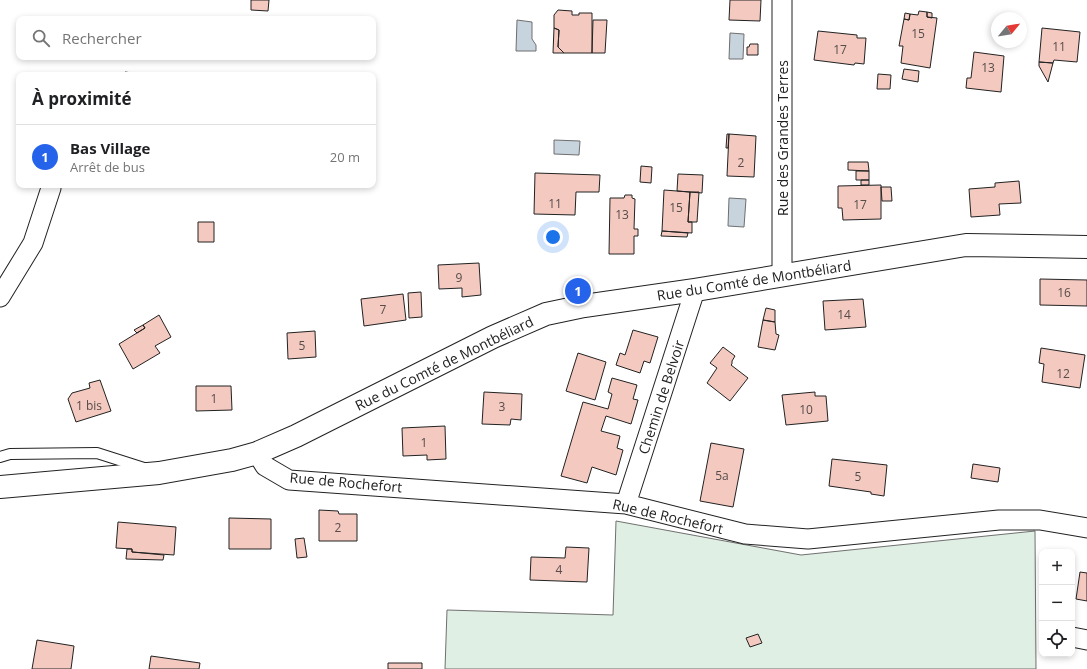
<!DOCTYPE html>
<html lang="fr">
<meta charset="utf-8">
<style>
body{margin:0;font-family:"Open Sans",sans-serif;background:#f6f6f6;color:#202124}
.controls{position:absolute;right:12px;bottom:12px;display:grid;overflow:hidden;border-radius:8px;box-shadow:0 2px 6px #0003}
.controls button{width:36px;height:36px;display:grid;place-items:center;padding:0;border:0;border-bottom:1px solid #e0e0e0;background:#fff;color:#202124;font:20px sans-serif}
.compass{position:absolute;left:991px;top:12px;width:36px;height:36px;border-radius:50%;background:#fff;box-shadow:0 2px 6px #0003;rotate:60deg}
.you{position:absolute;left:553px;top:237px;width:14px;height:14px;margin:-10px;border:3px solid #fff;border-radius:50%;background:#1a73e8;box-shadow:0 0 0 6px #1a73e833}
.badge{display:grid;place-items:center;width:26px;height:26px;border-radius:50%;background:#2563eb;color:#fff;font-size:13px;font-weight:700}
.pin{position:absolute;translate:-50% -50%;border:2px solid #fff;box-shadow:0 1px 4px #0006}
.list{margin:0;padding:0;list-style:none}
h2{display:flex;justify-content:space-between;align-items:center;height:52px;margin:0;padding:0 16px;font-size:17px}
h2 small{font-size:13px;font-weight:400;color:#757577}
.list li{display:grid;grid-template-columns:26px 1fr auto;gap:12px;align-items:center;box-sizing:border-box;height:64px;padding:0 16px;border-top:1px solid #e0e0e0}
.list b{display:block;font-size:15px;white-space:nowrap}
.list p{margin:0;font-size:13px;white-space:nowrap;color:#757577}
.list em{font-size:13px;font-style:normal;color:#757577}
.icon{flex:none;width:22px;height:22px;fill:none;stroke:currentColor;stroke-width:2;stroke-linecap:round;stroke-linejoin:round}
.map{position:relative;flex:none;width:1087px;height:669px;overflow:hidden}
.search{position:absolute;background:#fff;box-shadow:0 2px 6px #0003;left:16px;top:16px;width:360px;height:44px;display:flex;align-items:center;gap:10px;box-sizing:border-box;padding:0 14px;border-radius:8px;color:#757577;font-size:15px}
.panel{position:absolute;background:#fff;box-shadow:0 2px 6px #0003;left:16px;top:72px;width:360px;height:116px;border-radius:8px}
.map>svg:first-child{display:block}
</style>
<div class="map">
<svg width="1087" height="669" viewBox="0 0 1087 669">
<rect width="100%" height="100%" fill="#fff"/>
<path fill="#e0efe3" stroke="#6f6f6f" d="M616 521 801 555 1035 531 1036 669H445L447 610 613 615Z"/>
<path fill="#c7d3dd" stroke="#6f6f6f" d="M517 20 532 22V39L536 45V51H516Z
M730 33 744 34 743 59H729Z
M554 140 580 141 579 155 554 154Z
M729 198 746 199 744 227 728 226Z"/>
<path fill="#f3c9c0" stroke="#222" d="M251 0H269L268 11 251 10Z
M730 0H761L760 21 729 20Z
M558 10 572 11V15H579V13H592V53H564L558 47 559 30 554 28V15Z
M919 11 927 12V17L937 18 930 68 901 63 903 46H899L904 19 909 20 910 14 918 15Z
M927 12 932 13V18L927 17Z
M905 13 910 14 909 20 904 19Z
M593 20H607L605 53H592Z
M554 28 559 30 558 47 564 53H553Z
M1042 28 1080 32 1077 62 1054 60 1053 63 1039 62Z
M818 31 857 35V38H866L864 64 855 63 854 65 814 60Z
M750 44H758V55H747V47H749Z
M974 52 1004 56 1001 92 966 88 967 78H971Z
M1039 62 1053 63 1048 82 1039 66Z
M904 69 919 71 918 82 902 79Z
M125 72 147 75H125Z
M878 74 891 75 890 89H877Z
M727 134H729L728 148H726Z
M729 134 756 136 754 177 727 176Z
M848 162H868L869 171 848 170Z
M641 166 652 167 651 183 640 182Z
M856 171H869V180H856Z
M535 173 600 175 599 192H576L575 215 534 214Z
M678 174 703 175 702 193 677 191Z
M861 180H869V185H861Z
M1019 181 1021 203 999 204 1000 215 971 217 969 189 995 187V183Z
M881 185V219L843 220 842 208H838V186Z
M881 187H891L892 201H882Z
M664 190 690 192 688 222H692V233L662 231Z
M690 192H699L697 222H688Z
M625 195H632V198L635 199 634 229H638V236H634V254H609L610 198H624Z
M198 222H214V242H198Z
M662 231 688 233 687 237 661 236Z
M479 263 481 295 462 297V288L439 289 438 265Z
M1040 279 1087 280V306L1040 305Z
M421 292 422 317 409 318 408 293Z
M403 294 406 320 364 326 361 299Z
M863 299 866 327 825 330 823 301Z
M766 308 775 310V322L763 320Z
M159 315 171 337 155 346 160 353 133 369 119 344 145 328 143 325Z
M763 320 775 322 776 334 779 335 775 350 758 347Z
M143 325 145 328 137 333 134 330Z
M633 330 658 337 650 363 644 361 640 373 616 365 620 353 625 355Z
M315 331 316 357 288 359 287 333Z
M723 347 735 356 732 361V364L731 365 748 378 730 401 707 383 717 368 710 363Z
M1041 348 1085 355 1080 388 1042 382 1044 364 1039 363Z
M578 353 606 362 595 400 566 391Z
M612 378 637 385 633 399 638 400 631 424 606 416 601 431 620 436 617 448 623 450 616 475 592 467 587 483 561 476 583 402 608 409 612 394 608 392Z
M100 380 111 411 76 422 68 399 72 393 90 388 89 383Z
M196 386H231L232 410 196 411Z
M484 392 522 394 521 420 511 419 510 425 482 424Z
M815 392V396H826L828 421 786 425 782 395Z
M445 426 446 459 427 460V455L403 456 402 428Z
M711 443 744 449 733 507 700 501Z
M832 459 887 465 884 496 871 494V492L829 486Z
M973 464 1000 468 998 482 971 478Z
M319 510 338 511 339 514H357V541H319Z
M229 518 271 519V549H229Z
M118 522 176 527 174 555 132 552V549L116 548Z
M304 538 307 557 297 558 295 539Z
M566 547 589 548 587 582 530 580 531 557 565 558Z
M127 549H132V552L164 555 163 560 126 559Z
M1080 572 1087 573V601L1076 599Z
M758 634 762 643 750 647 746 638Z
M37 640 74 646 71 669H32Z
M151 656 200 663 199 669H149Z
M388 663H422V669H388Z"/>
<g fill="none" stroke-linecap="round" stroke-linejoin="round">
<g stroke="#222" stroke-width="12">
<path id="service" d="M0 457 10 454 97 453 144 468"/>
</g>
<g stroke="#222" stroke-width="21">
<path id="minor" d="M782 0V276
M0 297 33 243 51 188
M257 453 265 466 289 480 626 504 745 534 808 539 999 520H1040L1087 528
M626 504 695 290
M1072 637 1087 640"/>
</g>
<g stroke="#222" stroke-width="24">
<path id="tertiary" d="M0 487 159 473 232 460 257 453 296 436 493 337 546 314 584 306 695 290 966 245 1087 247"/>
</g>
<use href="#service" stroke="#fff" stroke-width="10"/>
<use href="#minor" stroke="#fff" stroke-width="19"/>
<use href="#tertiary" stroke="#fff" stroke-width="22"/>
</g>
<g text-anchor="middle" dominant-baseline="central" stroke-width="3" stroke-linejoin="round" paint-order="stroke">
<g font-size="12" fill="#564c4a">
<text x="918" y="33">15</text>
<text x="1059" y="46">11</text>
<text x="840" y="49">17</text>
<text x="988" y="67">13</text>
<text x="741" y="162">2</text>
<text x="555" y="203">11</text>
<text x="860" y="204">17</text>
<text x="676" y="207">15</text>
<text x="622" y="214">13</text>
<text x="459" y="277">9</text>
<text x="1064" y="292">16</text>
<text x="383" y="309">7</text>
<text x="844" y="314">14</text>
<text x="302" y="345">5</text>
<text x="1063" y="373">12</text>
<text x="214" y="398">1</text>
<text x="89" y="405">1 bis</text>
<text x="502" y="406">3</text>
<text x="806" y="409">10</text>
<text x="424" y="442">1</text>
<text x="722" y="475">5a</text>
<text x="858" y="476">5</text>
<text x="338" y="527">2</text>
<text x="559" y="569">4</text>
</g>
<g font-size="14" fill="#222" stroke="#fff">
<text transform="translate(782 138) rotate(-90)">Rue des Grandes Terres</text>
<text transform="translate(754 280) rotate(-9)">Rue du Comté de Montbéliard</text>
<text transform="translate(444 363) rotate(-26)">Rue du Comté de Montbéliard</text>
<text transform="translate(661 397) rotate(-72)">Chemin de Belvoir</text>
<text transform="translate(346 482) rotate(5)">Rue de Rochefort</text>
<text transform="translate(668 516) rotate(13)">Rue de Rochefort</text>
</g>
</g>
</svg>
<div class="controls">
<button>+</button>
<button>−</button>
<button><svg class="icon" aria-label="locate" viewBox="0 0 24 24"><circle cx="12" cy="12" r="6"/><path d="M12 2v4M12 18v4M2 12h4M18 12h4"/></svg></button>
</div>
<svg class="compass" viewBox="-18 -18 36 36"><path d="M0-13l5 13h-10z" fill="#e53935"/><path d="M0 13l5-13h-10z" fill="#757577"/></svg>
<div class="you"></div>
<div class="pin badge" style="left:578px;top:291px">1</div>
<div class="search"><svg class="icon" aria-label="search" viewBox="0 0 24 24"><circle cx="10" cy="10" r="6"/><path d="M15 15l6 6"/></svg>Rechercher</div>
<section class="panel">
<h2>À proximité<small></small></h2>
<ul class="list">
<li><span class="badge">1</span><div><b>Bas Village</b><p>Arrêt de bus</p></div><em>20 m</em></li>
</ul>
</section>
</div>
